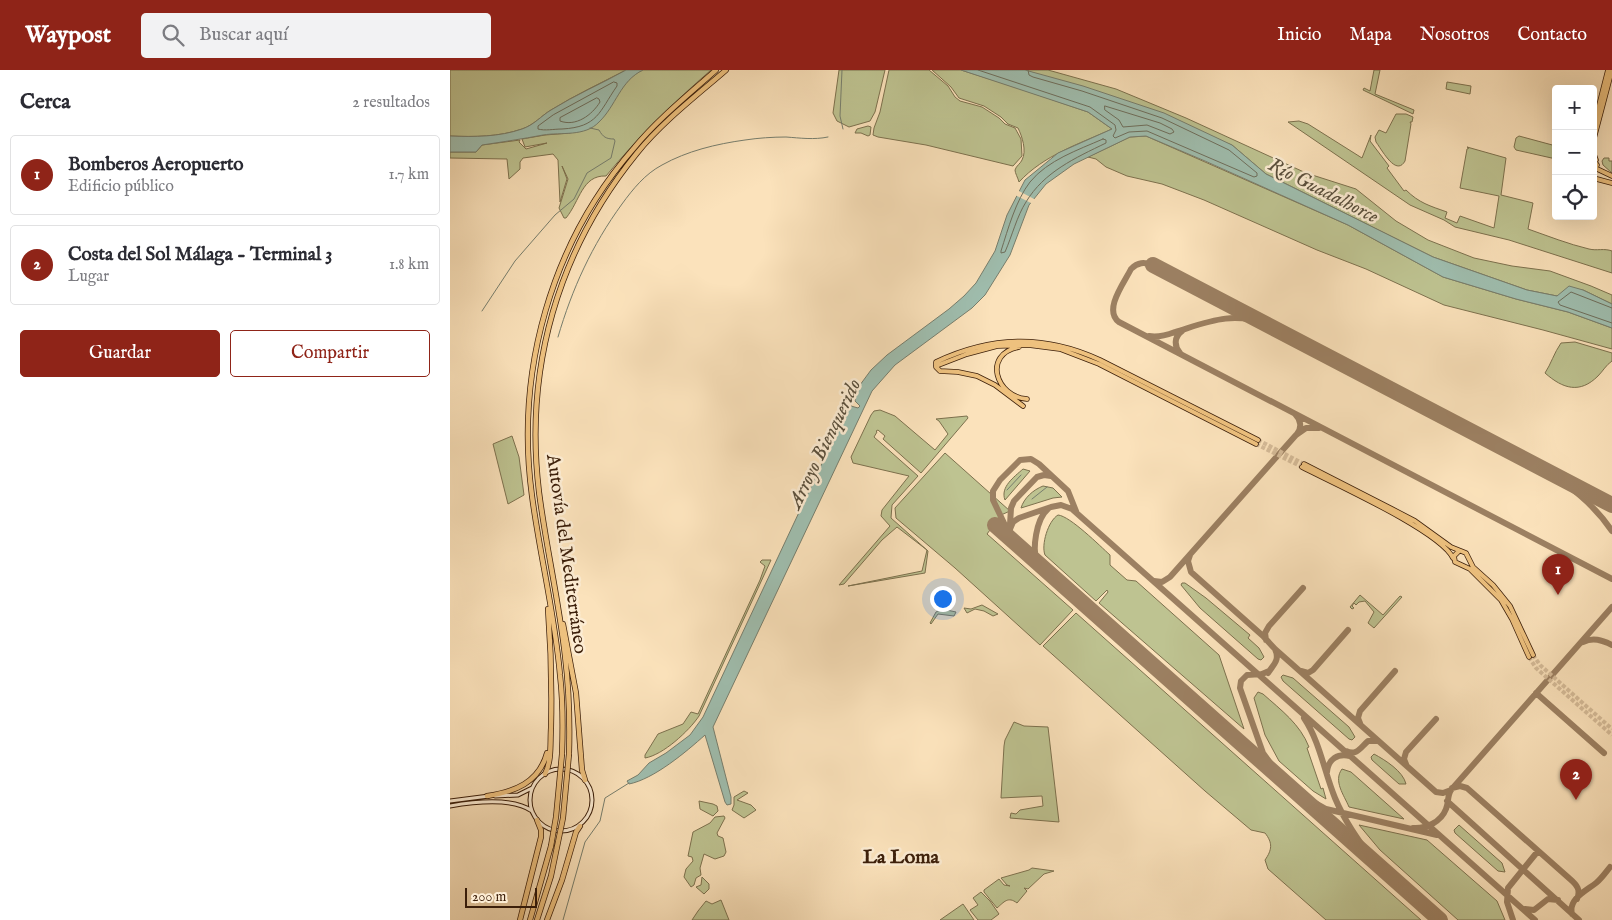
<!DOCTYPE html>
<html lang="es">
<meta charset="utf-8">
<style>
body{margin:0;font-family:"IM FELL English",serif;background:#f2f2f3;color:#2b2b33}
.controls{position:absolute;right:15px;top:15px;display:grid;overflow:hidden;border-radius:5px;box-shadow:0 5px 20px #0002}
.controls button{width:45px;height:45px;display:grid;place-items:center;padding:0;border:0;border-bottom:1px solid #e1e1e2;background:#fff;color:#2b2b33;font:25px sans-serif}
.scale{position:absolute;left:15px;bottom:12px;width:72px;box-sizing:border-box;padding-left:5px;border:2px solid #3c1f0a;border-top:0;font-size:14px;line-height:18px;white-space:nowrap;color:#3c1f0a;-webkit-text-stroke:4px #fcecd3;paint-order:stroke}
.you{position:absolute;left:492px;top:528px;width:18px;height:18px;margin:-12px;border:4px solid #fff;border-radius:50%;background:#1a73e8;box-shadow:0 0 0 8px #1a73e833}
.badge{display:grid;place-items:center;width:32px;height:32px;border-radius:50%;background:#8f2418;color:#fff;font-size:16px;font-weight:700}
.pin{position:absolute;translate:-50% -41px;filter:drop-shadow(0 1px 2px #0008)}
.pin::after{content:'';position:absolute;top:26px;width:18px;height:15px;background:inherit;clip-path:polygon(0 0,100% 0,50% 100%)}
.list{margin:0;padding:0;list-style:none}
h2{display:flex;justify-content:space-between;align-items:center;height:65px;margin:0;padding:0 20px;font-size:21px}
h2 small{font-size:16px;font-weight:400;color:#7c7c81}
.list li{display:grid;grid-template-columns:32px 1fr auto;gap:15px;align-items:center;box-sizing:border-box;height:80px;margin:0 10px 10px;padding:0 10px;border:1px solid #e1e1e2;border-radius:5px}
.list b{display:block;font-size:19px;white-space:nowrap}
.list p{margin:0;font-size:16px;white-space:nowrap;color:#7c7c81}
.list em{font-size:16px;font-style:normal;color:#7c7c81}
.actions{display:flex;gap:10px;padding:15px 20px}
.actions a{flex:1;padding:11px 0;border:1px solid #8f2418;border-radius:5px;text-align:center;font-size:18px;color:#8f2418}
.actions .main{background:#8f2418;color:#fff}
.icon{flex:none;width:28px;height:28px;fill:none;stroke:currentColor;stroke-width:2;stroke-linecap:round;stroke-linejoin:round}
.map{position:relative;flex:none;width:1162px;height:850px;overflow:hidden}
header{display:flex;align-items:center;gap:30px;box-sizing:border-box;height:70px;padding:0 25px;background:#8f2418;color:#fff}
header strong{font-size:24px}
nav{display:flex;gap:28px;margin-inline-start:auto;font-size:18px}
.search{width:350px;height:45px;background:#f2f2f3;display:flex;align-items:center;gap:12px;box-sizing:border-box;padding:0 18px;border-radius:5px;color:#7c7c81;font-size:19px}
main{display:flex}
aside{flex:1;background:#fff}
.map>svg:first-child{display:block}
</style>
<header>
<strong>Waypost</strong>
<div class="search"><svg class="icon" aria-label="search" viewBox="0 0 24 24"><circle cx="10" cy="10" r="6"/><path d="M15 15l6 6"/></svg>Buscar aquí</div>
<nav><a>Inicio</a><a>Mapa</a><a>Nosotros</a><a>Contacto</a></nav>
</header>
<main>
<aside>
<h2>Cerca<small>2 resultados</small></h2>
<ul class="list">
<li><span class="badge">1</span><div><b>Bomberos Aeropuerto</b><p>Edificio público</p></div><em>1.7 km</em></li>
<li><span class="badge">2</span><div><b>Costa del Sol Málaga - Terminal 3</b><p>Lugar</p></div><em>1.8 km</em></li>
</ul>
<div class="actions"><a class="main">Guardar</a><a>Compartir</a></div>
</aside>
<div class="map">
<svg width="1162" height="850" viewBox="0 0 1162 850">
<rect width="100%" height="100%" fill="#fbe2bb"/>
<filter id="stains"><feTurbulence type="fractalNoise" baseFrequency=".004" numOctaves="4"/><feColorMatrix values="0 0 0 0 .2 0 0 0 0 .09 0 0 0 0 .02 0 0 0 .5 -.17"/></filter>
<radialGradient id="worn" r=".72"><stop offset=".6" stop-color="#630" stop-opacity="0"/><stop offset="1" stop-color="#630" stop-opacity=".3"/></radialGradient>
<path fill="#bec391" stroke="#7d714e" d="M0 0H176C151 13 125 25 101 40 91 46 84 55 72 59 49 67 24 67 0 66Z
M193 0H261C223 33 188 67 156 106 132 105 130 131 116 148H114L109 138 118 109 112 96 117 109 110 132 108 90 103 84 73 88 70 92V99L59 109 57 89 0 88V82H26L32 75 70 70 69 72 76 79 97 73 75 77 72 69 95 65 120 63 155 45 170 20 184 4Z
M389 0H435L425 42 420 51 399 57 387 51 383 43Z
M439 0H479L498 16 505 27 510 31 532 37 549 48 555 54 565 58 571 69 572 86 563 96 476 75 428 67 423 65 424 58 430 42Z
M482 0H511L568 18 638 42 662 59C629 74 594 85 569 112 568 108 565 103 565 100 566 96 571 93 572 90 577 81 572 66 568 58L558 54 551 47 534 36 509 28 501 17Z
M575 0H598L666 19 736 48 856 103 906 119 946 151 978 170 1024 188 1062 196 1100 201 1141 216 1162 225V234L1133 220 1107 226 1077 220 983 187 816 104 782 75Z
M924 0H930L925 24 964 40 963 44 913 20 914 18 920 21Z
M997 12 1021 16 1020 24 996 19Z
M946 44H956L963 47 962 52H960L961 54 955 91C946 107 932 80 926 72L925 67 929 60 936 63Z
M849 51 858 54 912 88 921 65 920 71 939 96 937 98 954 121 956 120C969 133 980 136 997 142L995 148 1007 153 1010 146 1044 158 1049 126 1010 118 1017 79 1019 78 1017 77 1056 88 1051 125 1083 133 1078 159C1098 166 1118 174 1139 179 1147 181 1154 178 1162 181V203L1059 170 1005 157 994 150 960 135 838 52Z
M418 56 421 57 420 65 418 66 411 63H405L407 59Z
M696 66 898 155 993 207 1066 229 1118 242 1162 258V279L1093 260 994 235 916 199 867 180 754 130 712 114 677 106 656 97 646 89 638 87 680 67Z
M1069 66 1106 76V89L1066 80 1064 77 1066 68Z
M1154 88H1159V91H1162V103L1153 95 1152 91Z
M1125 272 1162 283V291C1156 295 1153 301 1148 306 1130 324 1113 319 1095 303 1101 294 1104 283 1111 273Z
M430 340 445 346 485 380 498 364 489 351 486 349 517 346 518 348 471 403 433 369 435 366 428 360 426 361 427 362 424 367 468 406 442 435 441 448 478 481 475 503 398 516 472 501 477 480 447 457 432 470 394 514 389 515 440 456 431 446 432 440 459 406 403 393 401 387 421 345 424 341Z
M62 366 69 387 74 425 58 434 43 374Z
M495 383 560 441 551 445 537 464 623 540 590 575 505 498 446 448 445 438Z
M573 399 580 401 555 430C550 417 564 407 573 399Z
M593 416 603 418 612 427 603 428 571 438C574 428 583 420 593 416Z
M608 445C620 446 650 476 660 485V495L677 510 686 511 769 585 794 659 649 533 658 522 657 520 646 531 595 485C591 475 598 451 608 445Z
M312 490H321L249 646C239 661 213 685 195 688V685L208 664 233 654 241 642 248 644 310 510 315 496 310 492Z
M732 513H735L756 528 800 565 798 568 809 578 814 587 811 590 808 589 750 538 731 515Z
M910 525 933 545 950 526 952 527 924 558 918 553 924 542 915 531 909 532 906 535 904 533 902 536 904 538 902 539 900 537Z
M532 535 548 544 543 546 534 541 525 539 517 543 514 538 521 539Z
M492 539 506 542 504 546 488 544 481 554 480 553 486 542Z
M626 543 971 850H876L818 799 815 790C822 780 823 773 815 763L801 760 755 721 593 576Z
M833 605 843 608 899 657 905 667 902 670 899 669 833 611 831 607Z
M808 622 813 624C831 640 850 654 859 677L857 678 871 719 873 718 876 729 863 721 829 691 815 665 804 628Z
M564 652 574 656 598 657 609 752 560 748 561 743 566 744 570 740 593 736 592 726 551 728 554 676 555 670Z
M924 684C935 690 953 701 956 714H949L922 690 921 687Z
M892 699 901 702 954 749 899 737C894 725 883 711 892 699Z
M294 721 298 723 287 730 301 735 306 740 294 748 282 740 284 735V727Z
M249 731 263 734 267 736 268 741 263 746 250 739Z
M274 746 275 748 267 763 268 766 273 768 276 782 274 786 265 789 254 784 250 798 251 805 246 808 244 815 241 817 234 807 236 799 243 791 242 787 238 786 243 762 260 753 265 747Z
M909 755 977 770 1047 831 1055 850H1008L930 780Z
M1009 755 1052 793 1055 802 1048 801 1005 763 1004 760Z
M582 798 604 801 594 804 578 819 574 818 577 821 567 833C558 826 554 832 547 838L534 822V820L549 809 554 815 560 816 557 815 551 808 579 800Z
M252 807 259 814V819L254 824 246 817 251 815Z
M531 822 540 831 549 844 541 850H528L520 840 528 835 523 828Z
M271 830 279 850H242L248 841 256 831 262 834Z
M513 834 524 850H490Z"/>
<path fill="#9fbeaf" stroke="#777e6d" d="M176 0H193C170 11 166 36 149 52 135 67 111 62 93 65 72 69 52 72 32 75L26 82H0V66C24 67 49 67 72 59 84 55 91 46 101 40 125 25 151 14 176 0Z
M511 0H575L633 16 714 43 782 75 816 104 983 187 1077 220 1107 226 1119 216 1133 220 1162 234V258L1118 242 1066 229 993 207 898 155 755 91 696 66 680 67 624 94 596 114 579 135 560 185 535 225 522 238 445 295 422 321 263 657 281 727V734L277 735 275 732 255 665C236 682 204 709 179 714L177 711 188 705 199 693 216 683 240 665 253 647 397 340 401 336 408 338 410 336 405 331 407 319 421 300 437 285 499 239 514 226 526 213 545 181 557 145 575 110 608 83 662 59 638 42Z"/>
<path fill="#fbe2bb" d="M567 120 586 130 583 134 565 125Z"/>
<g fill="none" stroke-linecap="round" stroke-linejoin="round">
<path stroke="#6e6e5c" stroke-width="1" d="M528 0 640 37 665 55 666 60 663 66 665 68 679 62 697 61 804 107 807 106V103L779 80 712 48 632 21 583 7 579 5 578 0
M164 12 167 13V16C149 42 148 57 112 59 104 59 95 61 88 59V56L103 45Z
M147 28 149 29 150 32C142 45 126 57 110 51V48Z
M655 36 710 53 722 59 724 62 720 64 697 55 673 57 669 50 655 40Z
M653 69 656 70V73C625 88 594 102 576 132 567 146 562 166 555 182L551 183V181C558 159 566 130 580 112 598 90 628 80 653 69Z
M1162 238 1121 222 1108 232 1110 235 1162 253"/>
<path stroke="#777e6d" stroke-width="1" d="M392 0 390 46 393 59
M32 241 65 191 105 145 124 129 137 103 161 88 165 71 164 69C156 69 153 67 149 60L140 58
M108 267C122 219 142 175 172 134 183 119 195 104 212 95 237 81 266 74 295 70 308 68 323 67 336 67 350 68 364 70 378 67
M557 420 571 405
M582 429 597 417
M113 850 135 772 150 751 155 728 179 713"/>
<path stroke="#9c8062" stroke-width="6" d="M703 195C694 192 688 192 681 199 674 213 653 240 669 252L1162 509
M699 266C708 268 717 265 725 262 758 252 782 241 816 254
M730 283C724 276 724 267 732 261
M845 344C851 350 852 358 847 364
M1090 397C1119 415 1143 433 1162 461
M560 455 561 438 564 431 587 407 594 405 601 406
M560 459 563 452 569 448 601 437 611 435 622 439 1085 850
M563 472 543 430V421L550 410 570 390 581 389 589 394 618 421 626 441
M740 485 738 491 741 502 813 566 825 579 986 722 993 723 1001 720
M587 493C582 479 586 449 598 439
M704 511 712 512 720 507 846 365 856 358H869
M816 570 815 563 819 556 853 518
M1133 572C1143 567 1152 570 1162 575
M819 601 812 604 797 605 791 611 790 618 813 683 834 712
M851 601 858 603 863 600 898 560
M818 603C824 594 830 590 825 579
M1086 623 1154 683
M854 648C870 672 874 701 885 728 895 752 909 771 924 792
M910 653 908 648 910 641 945 601
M896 681C907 686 910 678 918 671H928
M956 694 954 689 956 682 986 649
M877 702C878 689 888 683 900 686
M1002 718 1010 716 1017 718 1120 809C1127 815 1131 820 1127 829
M846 722 876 739 987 765
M997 731 1129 850
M963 758C976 759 991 752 996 739 999 732 997 726 1001 720L1162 537
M1075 839 1084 840 1098 829 1108 830
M1122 844C1118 829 1136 821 1146 813 1151 809 1156 802 1160 797
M1063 850 1057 832 1058 818 1088 781"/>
<path stroke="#9c8062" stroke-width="16" d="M703 195 1162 435
M545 455 990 850"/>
<path stroke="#d5bb98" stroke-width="4" stroke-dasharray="4 2" stroke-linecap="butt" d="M808 370 854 394
M806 374 852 397
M1083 585 1090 595 1162 659
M1079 587 1086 598 1162 665"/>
<g stroke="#3c1f0a" stroke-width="5">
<path id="secondary" d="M80 730a31 31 0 1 1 62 0a31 31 0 1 1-62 0Z
M45 726 68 725 82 718
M0 731 39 726
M0 736C23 732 62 727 82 741"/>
</g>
<g stroke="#3c1f0a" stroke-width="5.5">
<path id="primary" d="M1143 59 1158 0
M1143 72 1162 0
M1143 82 1146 90
M1143 89 1147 95 1143 104
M1143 97 1162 106
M1143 108 1162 113
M569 277C532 284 546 327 577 329
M486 296 517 284 547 276 579 275 610 279 649 294 806 374
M573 336 545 315 527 306 508 302 490 301 486 297V292C541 266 594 264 650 290L808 370
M854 394 942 439 965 451 1001 477 1016 483 1023 497 1043 515 1060 536 1083 585
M852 397C883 413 990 461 1003 488
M1009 481 1004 486 1005 492 1020 499 1051 530 1062 549 1079 587"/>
</g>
<g stroke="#3c1f0a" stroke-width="6">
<path id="highway" d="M113 554 126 623 132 700 135 710
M112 684C113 657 113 631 110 605 105 545 90 486 82 426 65 301 101 173 184 78 208 49 238 25 266 0
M119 684C120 651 119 619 115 586 109 531 96 477 89 422 74 298 108 180 187 83 212 52 246 26 276 0
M95 704C102 691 100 673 101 658 102 618 101 579 98 539
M37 726C64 722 89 713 97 683
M70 850 91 767V760L87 750
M80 850 101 776
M87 850 101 806 107 777
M97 850 112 810 126 762 130 756"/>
</g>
<use href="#secondary" stroke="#fcecd3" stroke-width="3"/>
<use href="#primary" stroke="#eec17e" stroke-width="4"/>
<use href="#highway" stroke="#eec17e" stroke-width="4.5"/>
<g stroke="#3c1f0a" stroke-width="6" stroke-linecap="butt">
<path id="highway-bridge" d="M101 776 106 747 112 684
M107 777 113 748 119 684"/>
</g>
<use href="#highway-bridge" stroke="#eec17e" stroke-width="4.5"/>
</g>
<g text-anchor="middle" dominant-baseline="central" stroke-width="5" stroke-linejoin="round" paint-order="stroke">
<g font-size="19" fill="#3c1f0a" stroke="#fcecd3">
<text transform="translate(116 484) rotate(82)">Autovía del Mediterráneo</text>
</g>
<g font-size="20" font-style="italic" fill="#5a4f3c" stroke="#fcecd3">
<text transform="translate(873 121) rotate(27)">Río Guadalhorce</text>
<text transform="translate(375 374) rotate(-64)">Arroyo Bienquerido</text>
</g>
<g font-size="20" font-weight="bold" fill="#3c1f0a" stroke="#fcecd3">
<text x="451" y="787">La Loma</text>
</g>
</g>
<rect width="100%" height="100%" filter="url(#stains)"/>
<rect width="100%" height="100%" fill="url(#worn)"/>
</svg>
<div class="controls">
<button>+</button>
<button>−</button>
<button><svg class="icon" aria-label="locate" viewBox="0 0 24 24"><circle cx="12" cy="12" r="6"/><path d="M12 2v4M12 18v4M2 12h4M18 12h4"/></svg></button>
</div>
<div class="scale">200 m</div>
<div class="you"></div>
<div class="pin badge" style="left:1108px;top:525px">1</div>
<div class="pin badge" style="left:1126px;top:730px">2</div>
</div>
</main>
